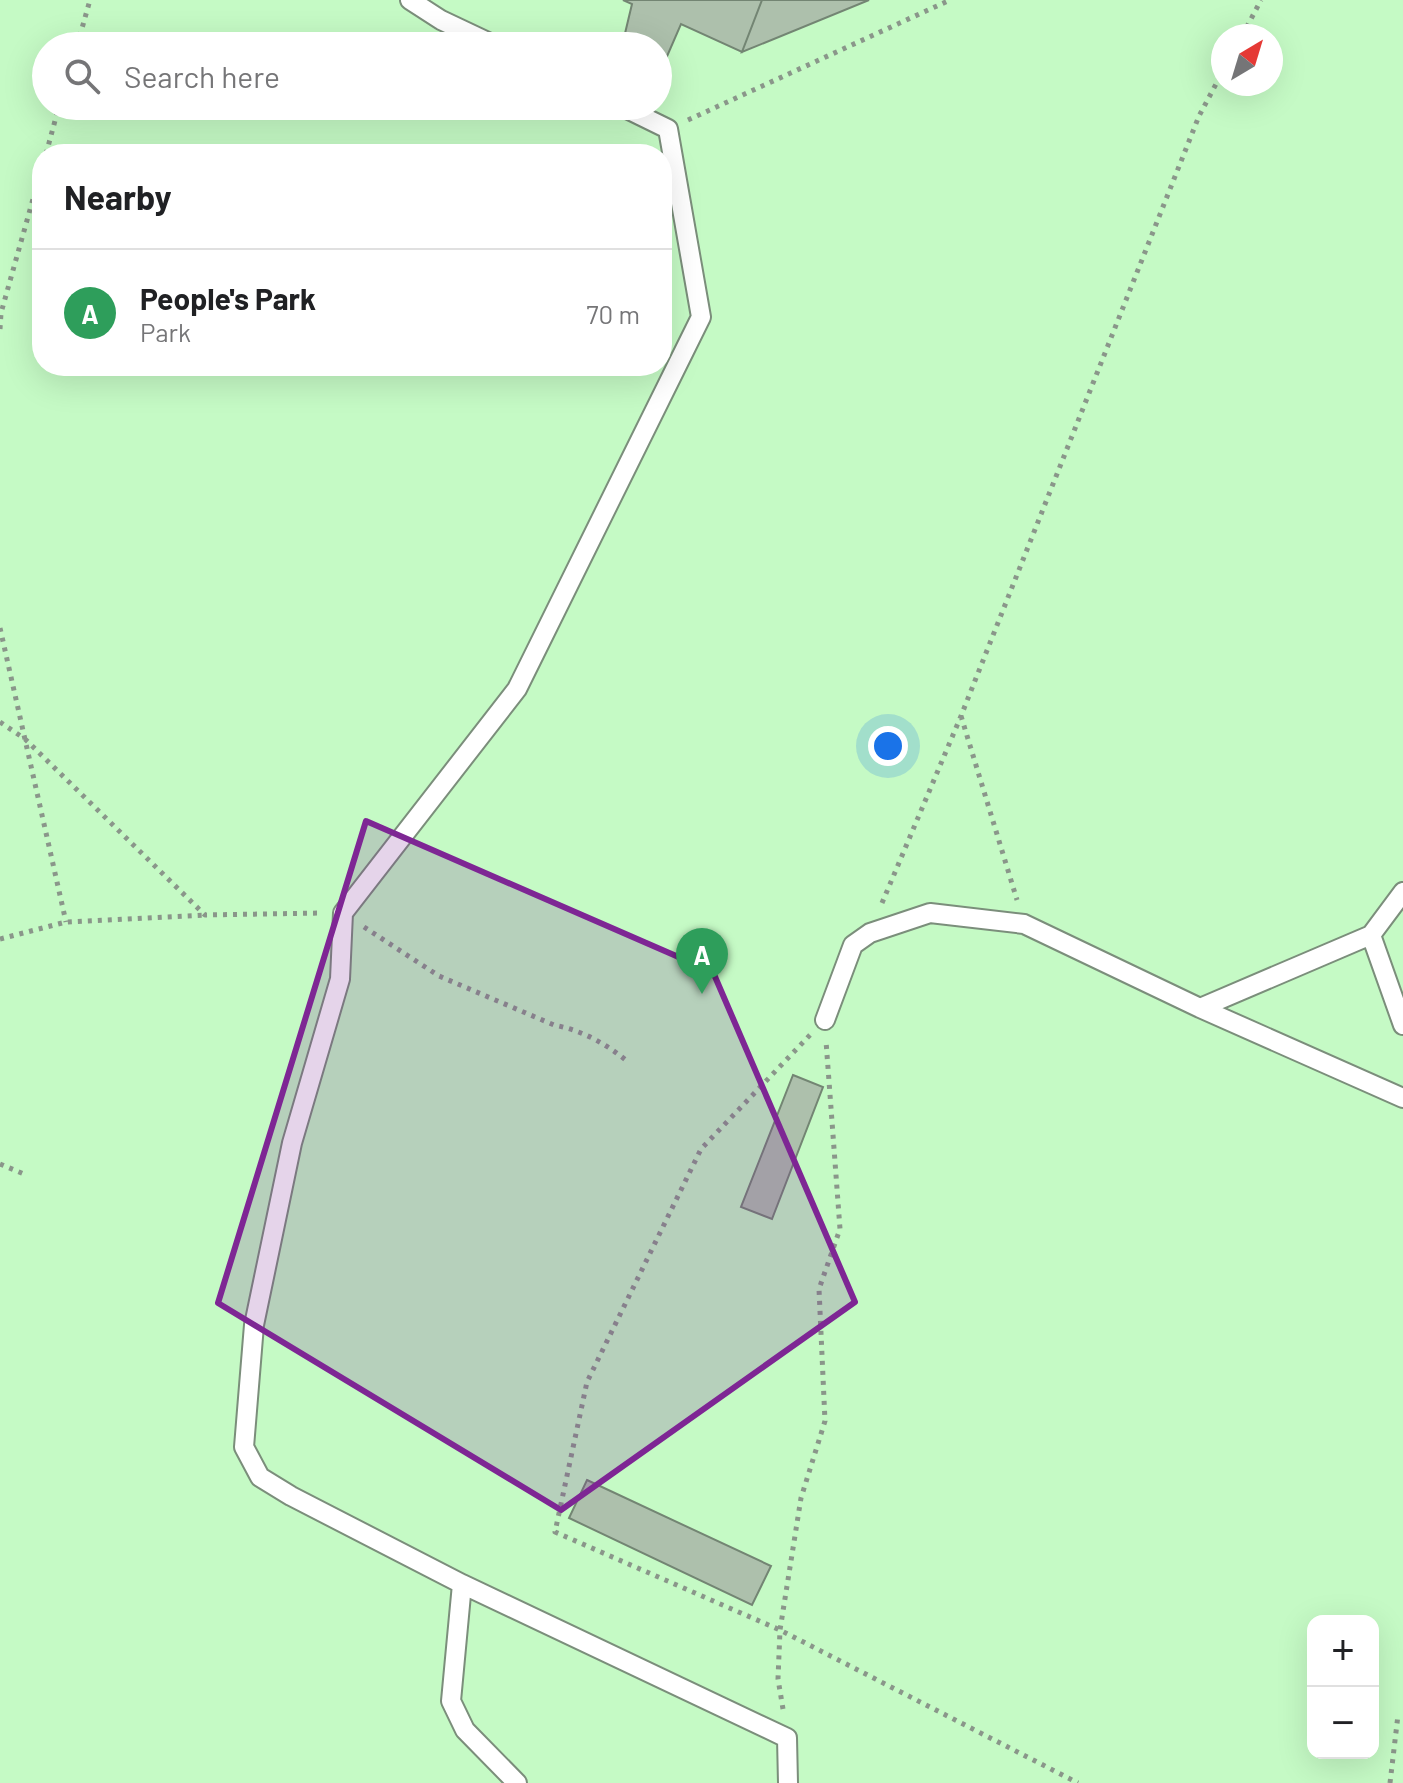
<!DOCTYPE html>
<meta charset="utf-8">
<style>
body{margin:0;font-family:Barlow,sans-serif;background:#f2f2f2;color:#202124}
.controls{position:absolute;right:24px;bottom:24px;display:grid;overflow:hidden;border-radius:16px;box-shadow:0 8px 32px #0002}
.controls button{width:72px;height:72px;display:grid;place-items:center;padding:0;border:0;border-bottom:2px solid #e0e0e0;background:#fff;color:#202124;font:40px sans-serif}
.compass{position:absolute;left:1211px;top:24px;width:72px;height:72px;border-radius:50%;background:#fff;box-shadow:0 8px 32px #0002;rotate:38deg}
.you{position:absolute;left:888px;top:746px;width:28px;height:28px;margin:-20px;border:6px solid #fff;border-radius:50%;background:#1a73e8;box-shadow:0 0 0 12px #1a73e833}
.badge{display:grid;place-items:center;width:52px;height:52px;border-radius:50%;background:#1a73e8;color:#fff;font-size:26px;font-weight:700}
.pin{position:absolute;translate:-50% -66px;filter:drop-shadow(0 2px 4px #0008)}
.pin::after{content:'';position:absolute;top:42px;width:28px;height:24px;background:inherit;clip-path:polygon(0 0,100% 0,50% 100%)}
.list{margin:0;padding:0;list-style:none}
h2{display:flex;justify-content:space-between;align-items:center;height:104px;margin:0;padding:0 32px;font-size:34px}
h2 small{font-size:26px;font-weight:400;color:#757577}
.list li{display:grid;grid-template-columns:52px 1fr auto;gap:24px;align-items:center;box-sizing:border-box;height:128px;padding:0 32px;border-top:2px solid #e0e0e0}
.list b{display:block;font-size:30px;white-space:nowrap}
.list p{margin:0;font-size:26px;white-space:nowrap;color:#757577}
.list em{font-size:26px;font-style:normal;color:#757577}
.icon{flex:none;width:44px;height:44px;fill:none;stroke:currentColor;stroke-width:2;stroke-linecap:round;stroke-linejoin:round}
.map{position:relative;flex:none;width:1403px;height:1783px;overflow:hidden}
.search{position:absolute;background:#fff;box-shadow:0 8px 32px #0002;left:32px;top:32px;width:640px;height:88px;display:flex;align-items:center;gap:20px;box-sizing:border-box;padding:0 28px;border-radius:44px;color:#757577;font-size:30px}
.panel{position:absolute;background:#fff;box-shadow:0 8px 32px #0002;left:32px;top:144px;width:640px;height:232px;border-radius:32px}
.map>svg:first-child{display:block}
</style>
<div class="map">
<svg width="1403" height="1783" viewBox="0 0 1403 1783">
<rect width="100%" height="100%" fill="#efffee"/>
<path fill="#c5fac5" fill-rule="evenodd" d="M0 0H1403V1783H0ZM1223 36H1271V84H1223ZM46 46H658V106H46ZM42 154H662V366H42ZM1313 1621H1373V1753H1313Z"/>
<path fill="#adc0ac" stroke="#738573" stroke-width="2" d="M623 0H762L742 52 681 24 658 77V46H622L632 4Z
M762 0H869L742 52Z
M793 1075 823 1087 772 1219 741 1207Z
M587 1480 771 1566 752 1605 569 1518Z"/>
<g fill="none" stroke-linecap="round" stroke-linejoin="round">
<g stroke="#7b8e7b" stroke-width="22">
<path id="lane" d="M410 0 441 20 496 46
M621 106 668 129 701 317 517 689 343 913 340 979 292 1143 254 1325 244 1447 260 1477 291 1496 462 1584 787 1738 788 1783
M1371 935 1403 1025
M1200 1008 1371 935 1403 892
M825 1020 853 945 870 933 930 913 1024 924 1200 1008 1403 1098
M462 1584 451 1701 465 1730 517 1783"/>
</g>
<path stroke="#8a968a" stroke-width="5" stroke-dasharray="4 6" stroke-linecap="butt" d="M1242 36 1261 0
M77 46 90 0
M688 120 950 0
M46 154 59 106
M0 329 1 313 42 167
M0 628 66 922
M961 716 1017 900
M0 722 25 739 205 915 322 913
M882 903 961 716 1199 116 1223 71
M364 927 439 976 554 1025C581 1030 607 1044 628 1062
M0 939 66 922 206 915
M810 1035 701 1149 587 1382 555 1532 780 1630 1078 1783
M0 1164 24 1174
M783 1709 778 1679 780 1630 801 1498 825 1421 819 1289 840 1229 826 1041
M1390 1783 1398 1715"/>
<use href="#lane" stroke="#fff" stroke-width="18"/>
</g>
<path fill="#7e2694" fill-opacity="0.2" stroke="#7e2694" stroke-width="6" stroke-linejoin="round" d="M366 821 713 972 855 1302 561 1510 218 1303Z"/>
</svg>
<div class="controls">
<button>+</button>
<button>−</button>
</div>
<svg class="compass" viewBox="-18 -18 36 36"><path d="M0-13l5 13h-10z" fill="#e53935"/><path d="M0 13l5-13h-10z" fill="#757577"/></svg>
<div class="you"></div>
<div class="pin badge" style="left:702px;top:994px;background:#2e9e5b">A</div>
<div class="search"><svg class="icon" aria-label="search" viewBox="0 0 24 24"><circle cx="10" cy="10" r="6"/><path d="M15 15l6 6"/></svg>Search here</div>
<section class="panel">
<h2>Nearby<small></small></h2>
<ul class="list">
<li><span class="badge" style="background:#2e9e5b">A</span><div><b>People's Park</b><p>Park</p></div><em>70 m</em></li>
</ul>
</section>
</div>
